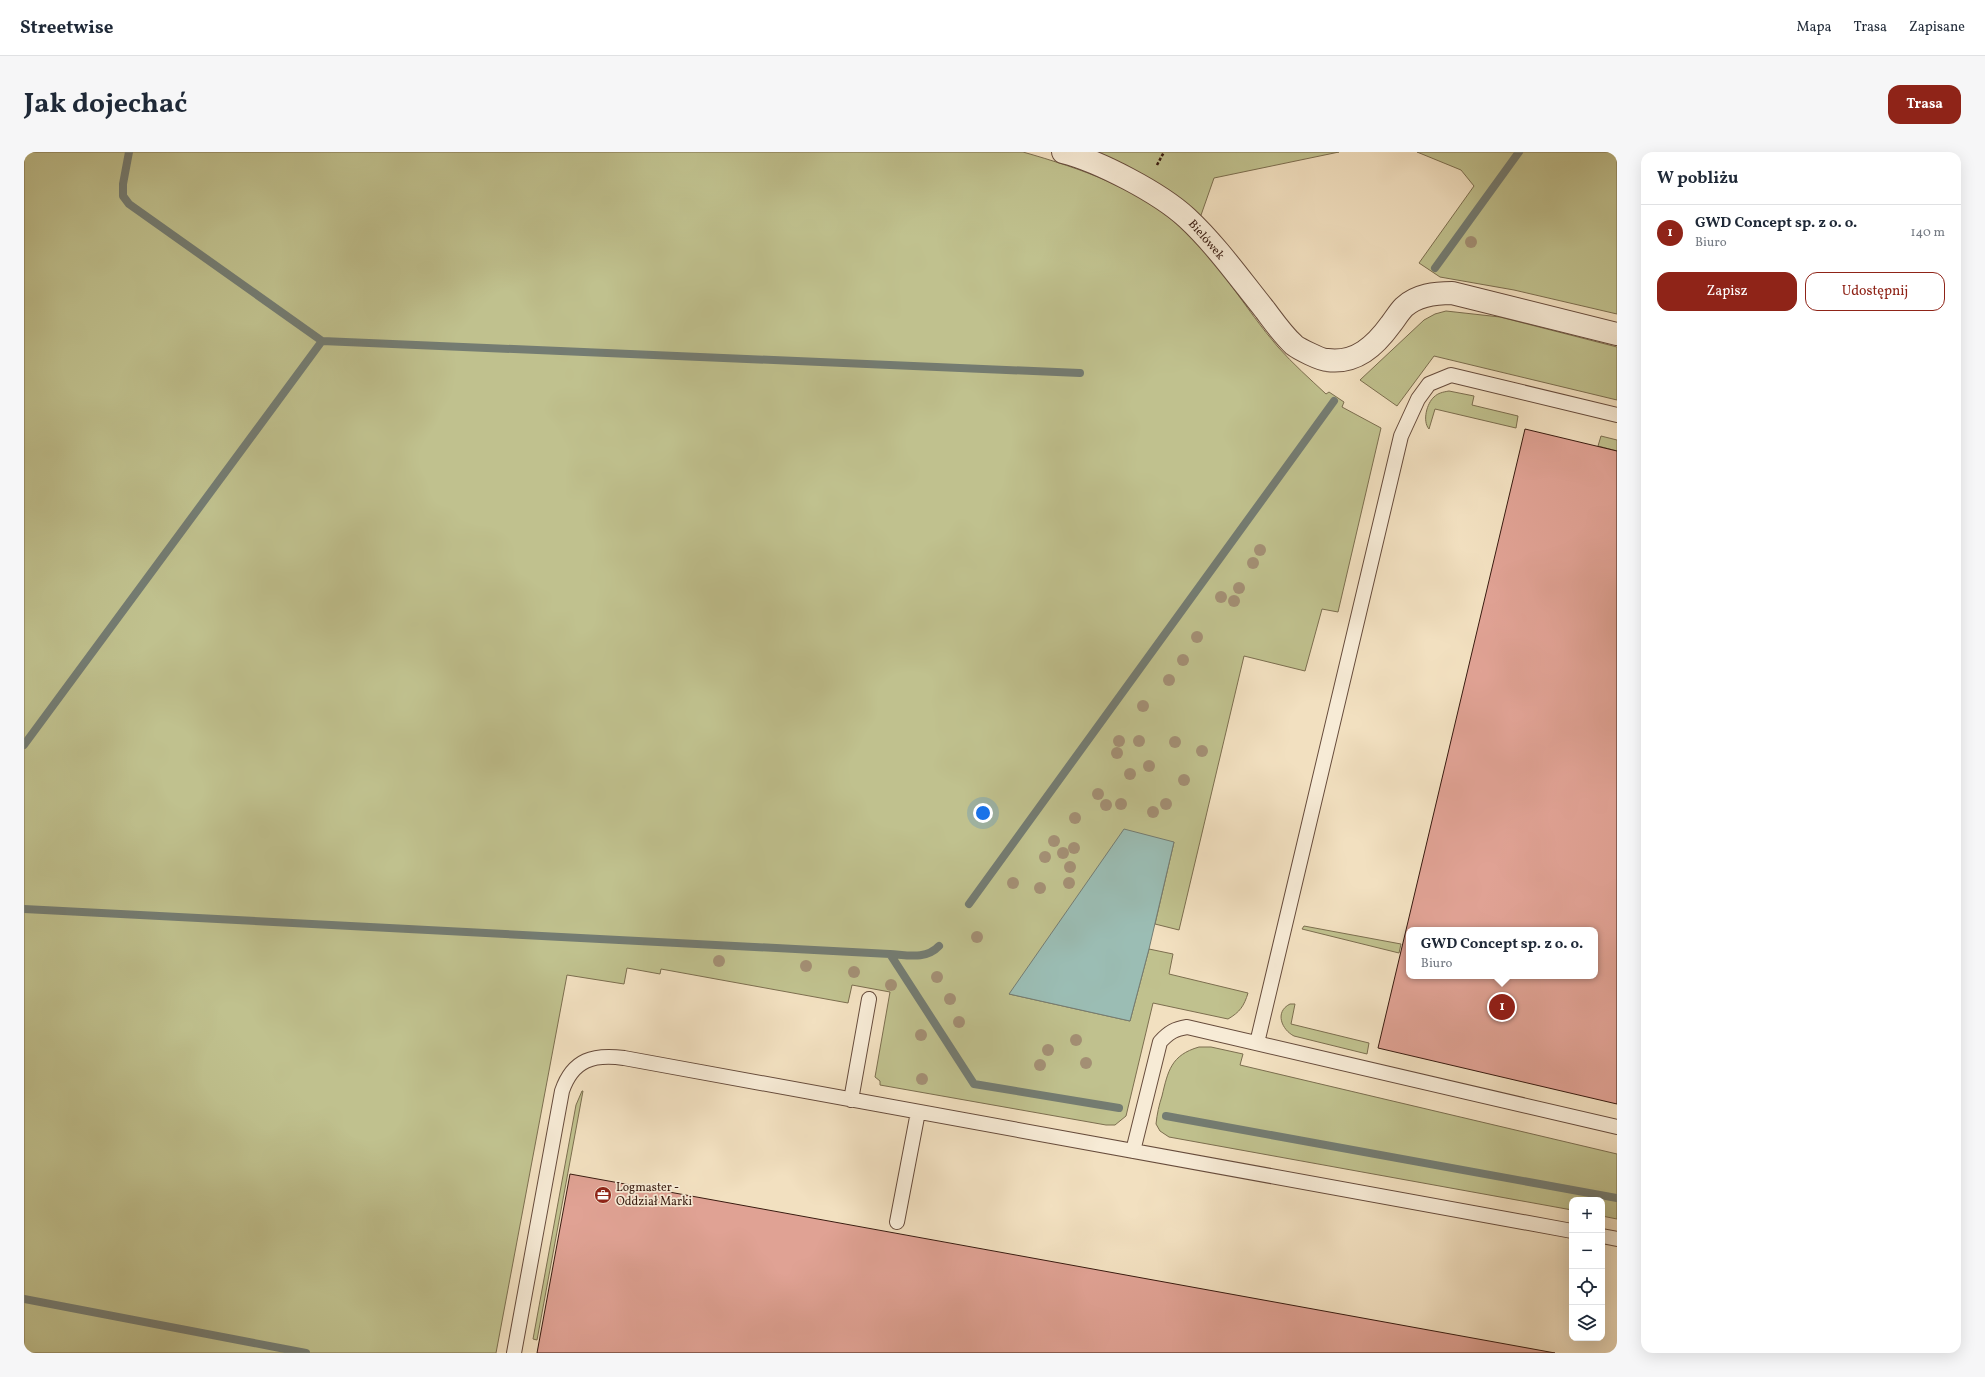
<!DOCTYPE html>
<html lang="pl">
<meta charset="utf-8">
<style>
body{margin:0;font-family:Vollkorn,serif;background:#f6f6f7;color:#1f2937}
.controls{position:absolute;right:12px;bottom:12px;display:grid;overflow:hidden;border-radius:8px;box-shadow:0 4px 16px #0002}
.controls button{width:36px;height:36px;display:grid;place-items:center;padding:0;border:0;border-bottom:1px solid #e0e1e3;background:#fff;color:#1f2937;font:20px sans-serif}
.you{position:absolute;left:959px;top:661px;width:14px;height:14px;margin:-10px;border:3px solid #fff;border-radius:50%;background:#1a73e8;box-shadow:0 0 0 6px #1a73e833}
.badge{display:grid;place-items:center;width:26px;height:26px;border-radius:50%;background:#8f2418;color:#fff;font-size:13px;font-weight:700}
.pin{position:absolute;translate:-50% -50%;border:2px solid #fff;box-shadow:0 1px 4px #0006}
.popup{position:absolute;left:1382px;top:775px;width:192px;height:52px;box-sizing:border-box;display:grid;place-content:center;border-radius:8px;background:#fff;filter:drop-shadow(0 1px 3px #0005);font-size:13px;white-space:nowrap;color:#747a83}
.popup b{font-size:15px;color:#1f2937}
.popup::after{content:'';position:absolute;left:50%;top:100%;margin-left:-8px;border:8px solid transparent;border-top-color:#fff}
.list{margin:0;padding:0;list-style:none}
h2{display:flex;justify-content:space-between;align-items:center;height:52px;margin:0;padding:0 16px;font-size:17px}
h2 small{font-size:13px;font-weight:400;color:#747a83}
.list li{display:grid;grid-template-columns:26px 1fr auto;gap:12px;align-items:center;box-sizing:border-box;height:56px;padding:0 16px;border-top:1px solid #e0e1e3}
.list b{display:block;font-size:15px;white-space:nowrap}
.list p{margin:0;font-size:13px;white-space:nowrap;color:#747a83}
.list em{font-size:13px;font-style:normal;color:#747a83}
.actions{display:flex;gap:8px;padding:12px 16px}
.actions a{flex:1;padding:9px 0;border:1px solid #8f2418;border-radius:12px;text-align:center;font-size:14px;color:#8f2418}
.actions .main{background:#8f2418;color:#fff}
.icon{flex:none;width:22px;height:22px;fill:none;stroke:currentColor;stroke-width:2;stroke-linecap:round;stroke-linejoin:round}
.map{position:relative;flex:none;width:1593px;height:1201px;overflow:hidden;border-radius:12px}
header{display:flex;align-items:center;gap:24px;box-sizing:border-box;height:56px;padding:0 20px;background:#fff;border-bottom:1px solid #e0e1e3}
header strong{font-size:19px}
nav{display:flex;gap:22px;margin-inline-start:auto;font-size:14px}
.intro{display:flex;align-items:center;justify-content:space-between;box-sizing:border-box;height:96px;padding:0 24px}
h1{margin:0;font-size:28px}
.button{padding:10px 18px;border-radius:12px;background:#8f2418;color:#fff;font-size:14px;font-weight:700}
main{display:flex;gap:24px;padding:0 24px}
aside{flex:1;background:#fff;border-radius:12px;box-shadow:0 4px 16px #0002}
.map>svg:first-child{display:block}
</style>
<header>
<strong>Streetwise</strong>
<nav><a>Mapa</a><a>Trasa</a><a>Zapisane</a></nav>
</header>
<div class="intro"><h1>Jak dojechać</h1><a class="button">Trasa</a></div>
<main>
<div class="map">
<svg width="1593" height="1201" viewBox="0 0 1593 1201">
<rect width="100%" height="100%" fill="#f2e0c0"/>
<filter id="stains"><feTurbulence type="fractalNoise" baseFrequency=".005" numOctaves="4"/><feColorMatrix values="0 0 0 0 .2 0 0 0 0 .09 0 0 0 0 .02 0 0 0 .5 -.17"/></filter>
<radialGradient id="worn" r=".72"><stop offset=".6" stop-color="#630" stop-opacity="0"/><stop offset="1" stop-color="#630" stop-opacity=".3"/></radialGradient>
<path fill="#c0c18e" stroke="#7c6e4f" d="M0 0H999C1058 17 1112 35 1159 77 1196 111 1221 157 1254 195 1269 212 1286 227 1302 242L1305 240 1320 250 1318 255 1357 276 1314 460 1298 457 1281 519 1220 504 1155 778 1131 772 1150 690 985 842 1106 869 1125 797 1149 802 1145 822 1224 841C1220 854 1216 860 1204 867L1129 851 1102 964 1091 973H1082L856 933V929L851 925 866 840 828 833 824 851 637 817 636 822 603 816 600 832 543 823 472 1201H0Z
M1065 0H1315L1190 26 1176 66Z
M1393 0H1593V162L1490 138 1416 125 1395 111 1450 34 1437 18Z
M1422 159 1476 165 1593 195V248L1410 204 1373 254 1336 228 1400 168 1411 162Z
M1425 239 1450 244 1448 253 1494 264 1492 276 1411 257 1405 277C1398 269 1403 251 1410 245 1414 241 1419 240 1425 239Z
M1577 284 1593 288V299L1574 294Z
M1280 774 1377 792 1375 801 1278 777Z
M1266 852H1271L1267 872 1345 891 1343 902 1270 884C1258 878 1250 860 1266 852Z
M1175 895H1187L1219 902 1216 913 1593 1002V1067L1578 1064V1048H1548V1058L1145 985 1136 979 1132 972C1133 962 1135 953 1138 944 1144 919 1147 903 1175 895Z
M558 939H559L513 1188 509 1187 552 953Z"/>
<path fill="#9bbdb4" stroke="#747c72" d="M1100 677 1150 690 1125 797 1106 869 985 842Z"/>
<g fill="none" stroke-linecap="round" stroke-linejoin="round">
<path stroke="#747c72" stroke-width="8" d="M105 0 99 32V44L105 52 298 189
M1411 116 1495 0
M0 593 298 189 1056 221
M945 752 1310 249
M0 757 866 802 950 932 1095 956
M866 802C883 803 902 808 915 794
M1142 964 1593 1046
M0 1147 282 1201"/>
</g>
<path fill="#e0a294" stroke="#391b10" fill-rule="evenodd" d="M1501 277 1593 299V952L1354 896ZM1385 778H1571V824H1385Z
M546 1022 1531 1201H513Z"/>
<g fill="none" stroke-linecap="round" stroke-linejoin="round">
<g stroke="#674c3c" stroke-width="16">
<path id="service" d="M1233 891 1377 284 1394 247 1405 232 1427 223 1593 263
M827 948 845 847
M1109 999 1136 890C1145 880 1151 877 1163 875L1593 975
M873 1070 894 960
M1578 1084 1593 1087
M490 1201 538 939C549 907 570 902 600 906L1548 1079"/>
</g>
<g stroke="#674c3c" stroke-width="24">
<path id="minor" d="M1039 0C1075 9 1136 41 1163 66 1192 93 1216 127 1241 158 1250 170 1259 183 1270 193 1275 197 1297 208 1303 208 1332 212 1351 194 1367 172 1371 167 1375 160 1380 155 1393 143 1411 141 1428 141L1593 182"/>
</g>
<path stroke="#391b10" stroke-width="2.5" stroke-dasharray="3 2" stroke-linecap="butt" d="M1133 13 1140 0"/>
<use href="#service" stroke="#f7ebd6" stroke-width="14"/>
<use href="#minor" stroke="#f7ebd6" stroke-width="22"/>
</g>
<g fill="#a38f74">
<circle cx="1447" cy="90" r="6"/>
<circle cx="1236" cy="398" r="6"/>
<circle cx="1229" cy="411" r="6"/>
<circle cx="1215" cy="436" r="6"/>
<circle cx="1197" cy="445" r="6"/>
<circle cx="1210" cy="449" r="6"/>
<circle cx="1173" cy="485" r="6"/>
<circle cx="1159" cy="508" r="6"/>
<circle cx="1145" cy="528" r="6"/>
<circle cx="1119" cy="554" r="6"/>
<circle cx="1095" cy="589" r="6"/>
<circle cx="1115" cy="589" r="6"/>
<circle cx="1151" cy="590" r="6"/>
<circle cx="1178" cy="599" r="6"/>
<circle cx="1093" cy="601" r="6"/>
<circle cx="1125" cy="614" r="6"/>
<circle cx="1106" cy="622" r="6"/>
<circle cx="1160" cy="628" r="6"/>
<circle cx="1074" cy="642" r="6"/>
<circle cx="1097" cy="652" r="6"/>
<circle cx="1142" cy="652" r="6"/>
<circle cx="1082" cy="653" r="6"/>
<circle cx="1129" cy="660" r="6"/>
<circle cx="1051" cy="666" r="6"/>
<circle cx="1030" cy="689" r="6"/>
<circle cx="1050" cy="696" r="6"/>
<circle cx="1039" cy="701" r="6"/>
<circle cx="1021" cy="705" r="6"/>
<circle cx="1046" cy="715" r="6"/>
<circle cx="989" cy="731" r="6"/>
<circle cx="1045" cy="731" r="6"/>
<circle cx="1016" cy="736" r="6"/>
<circle cx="953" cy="785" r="6"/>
<circle cx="695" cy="809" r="6"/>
<circle cx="782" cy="814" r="6"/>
<circle cx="830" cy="820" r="6"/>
<circle cx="913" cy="825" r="6"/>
<circle cx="867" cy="833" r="6"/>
<circle cx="926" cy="847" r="6"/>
<circle cx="935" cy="870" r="6"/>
<circle cx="897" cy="883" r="6"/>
<circle cx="1052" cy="888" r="6"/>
<circle cx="1024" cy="898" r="6"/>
<circle cx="1062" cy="911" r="6"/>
<circle cx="1016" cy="913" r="6"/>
<circle cx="898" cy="927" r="6"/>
</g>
<defs>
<g id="office-disc" transform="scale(0.9)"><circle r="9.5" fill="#8f2418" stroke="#f7ebd6"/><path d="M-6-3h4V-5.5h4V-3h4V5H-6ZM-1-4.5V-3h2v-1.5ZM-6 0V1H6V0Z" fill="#fff"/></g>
</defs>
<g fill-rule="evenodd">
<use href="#office-disc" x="579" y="1043"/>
</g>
<g text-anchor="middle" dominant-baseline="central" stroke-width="3.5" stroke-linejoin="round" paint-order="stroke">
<g font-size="12" fill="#391b10" stroke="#f7ebd6">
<text transform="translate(1182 88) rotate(49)">Bielówek</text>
</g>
<g font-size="12" fill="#391b10" stroke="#f7ebd6" text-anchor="start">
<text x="592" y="1036">Logmaster -<tspan x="592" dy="14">Oddział Marki</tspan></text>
</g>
</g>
<rect width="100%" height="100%" filter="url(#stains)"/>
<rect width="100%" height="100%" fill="url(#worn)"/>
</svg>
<div class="controls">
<button>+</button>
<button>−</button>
<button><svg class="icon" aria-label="locate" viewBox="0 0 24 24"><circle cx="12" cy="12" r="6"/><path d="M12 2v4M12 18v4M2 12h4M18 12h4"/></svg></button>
<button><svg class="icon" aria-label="layers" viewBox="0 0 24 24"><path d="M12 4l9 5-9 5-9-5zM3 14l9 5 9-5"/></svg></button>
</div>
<div class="you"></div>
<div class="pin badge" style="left:1478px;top:855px">1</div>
<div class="popup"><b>GWD Concept sp. z o. o.</b>Biuro</div>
</div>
<aside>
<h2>W pobliżu<small></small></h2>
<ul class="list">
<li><span class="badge">1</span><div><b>GWD Concept sp. z o. o.</b><p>Biuro</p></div><em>140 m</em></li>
</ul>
<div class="actions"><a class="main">Zapisz</a><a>Udostępnij</a></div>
</aside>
</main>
